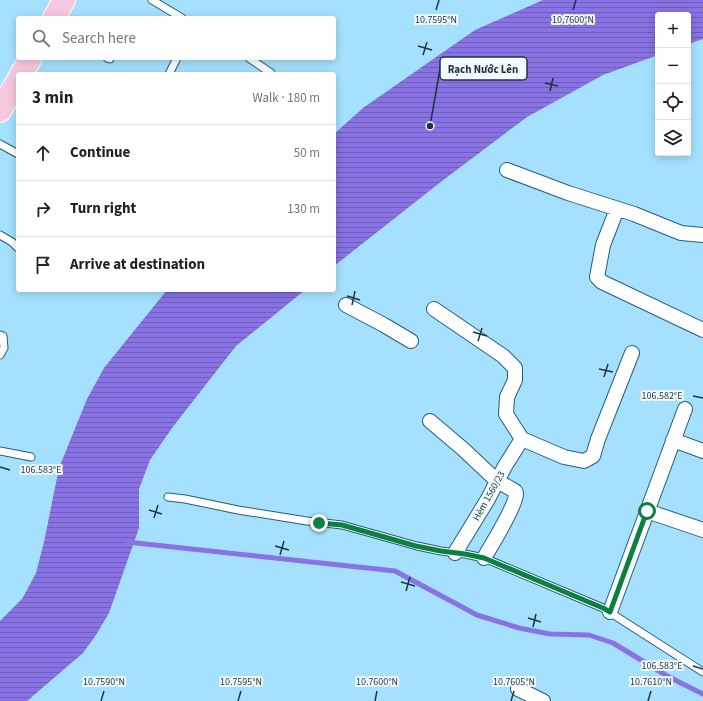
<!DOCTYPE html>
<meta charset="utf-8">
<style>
body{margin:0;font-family:"Source Sans 3",sans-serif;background:#f6f6f6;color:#222}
.controls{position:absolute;right:12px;top:12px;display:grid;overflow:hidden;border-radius:4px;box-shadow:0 2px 10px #0003}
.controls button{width:36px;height:36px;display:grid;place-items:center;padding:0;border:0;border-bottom:1px solid #e0e0e0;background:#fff;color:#222;font:20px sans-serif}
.stop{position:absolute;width:12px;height:12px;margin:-9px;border:3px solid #0b8043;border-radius:50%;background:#fff}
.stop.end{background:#0b8043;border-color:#fff;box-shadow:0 1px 4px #0008}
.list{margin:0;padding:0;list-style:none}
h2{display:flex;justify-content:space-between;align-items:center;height:52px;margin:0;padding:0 16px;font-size:17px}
h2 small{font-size:13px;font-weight:400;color:#767676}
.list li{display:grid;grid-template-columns:26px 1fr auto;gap:12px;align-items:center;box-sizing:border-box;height:56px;padding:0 16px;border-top:1px solid #e0e0e0}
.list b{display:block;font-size:15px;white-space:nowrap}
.list em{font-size:13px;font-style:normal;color:#767676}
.icon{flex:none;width:22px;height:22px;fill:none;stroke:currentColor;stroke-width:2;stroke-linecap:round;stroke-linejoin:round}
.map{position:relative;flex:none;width:703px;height:701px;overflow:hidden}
.search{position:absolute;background:#fff;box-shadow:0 2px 10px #0003;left:16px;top:16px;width:320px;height:44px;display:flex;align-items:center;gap:10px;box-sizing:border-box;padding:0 14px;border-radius:4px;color:#767676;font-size:15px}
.panel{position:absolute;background:#fff;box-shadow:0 2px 10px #0003;left:16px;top:72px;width:320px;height:220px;border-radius:4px}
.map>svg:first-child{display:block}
</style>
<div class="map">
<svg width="703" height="701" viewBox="0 0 703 701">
<defs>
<pattern id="water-rules" width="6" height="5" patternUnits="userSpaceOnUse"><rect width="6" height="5" fill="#8972e4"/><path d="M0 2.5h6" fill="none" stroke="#6f5eba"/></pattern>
</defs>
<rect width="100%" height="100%" fill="#a5e1fe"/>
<path fill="url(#water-rules)" d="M543 0H703V39L688 44V15H658V55L603 75 527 117 442 181 334 266V134L363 108 475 30Z
M167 290H305L236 346 172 428 150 460 139 489V528L109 613 96 635 83 653 27 701H0V621L22 599 36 573 44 542 59 468 87 399 104 368Z"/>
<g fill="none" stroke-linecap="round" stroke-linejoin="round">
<path stroke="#8972e4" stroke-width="5" d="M127 542 395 571 477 615 519 628 550 634 589 635 613 643 669 677 703 694"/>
<g stroke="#235f79" stroke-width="9">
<path id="lane" d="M152 0 182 18
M107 58 110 59
M249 58 271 73
M169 74 177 58
M0 144 18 154
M0 235 12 242 18 248
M0 335 3 336 4 348 0 355
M0 451 31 457
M168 497 185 499 238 510 307 521 342 525 417 546 441 551 465 554 484 558 603 608 703 672"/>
</g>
<g stroke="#235f79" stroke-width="16">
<path id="street" d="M507 170 568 193 634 214 681 233 703 235
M617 209 603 245 597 277 602 282 703 330
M346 305 384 325 411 341
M434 309 503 356 515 368V380L507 397 506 414 522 439 564 457 584 461 593 456 598 439 632 353
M430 421 463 449 497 481 515 491 516 493C517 504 491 546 484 558
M673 440 703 451
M647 511 703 530
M455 553 488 499 505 466 522 439
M610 612 685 409
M518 689 543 701"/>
</g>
<g stroke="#fff" stroke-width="24">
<path id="primary" d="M54 18 64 0
M21 74 31 58
M0 111 18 80"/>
</g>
<use href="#lane" stroke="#fff" stroke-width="7"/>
<use href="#street" stroke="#fff" stroke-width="14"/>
<use href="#primary" stroke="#f7c9df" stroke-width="22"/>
</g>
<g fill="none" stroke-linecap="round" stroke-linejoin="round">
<path stroke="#0b8043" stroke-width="5" d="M319 523 342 525 416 546 441 551 465 554 484 558 603 608 610 612 647 511"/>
</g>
<path fill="none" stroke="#1d3541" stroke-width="1.5" d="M436 10 439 0M573 10 576 0M418 46 432 50M423 55 427 42M545 83 558 86M550 91 553 78M347 296 360 300M352 305 355 291M473 332 487 336M478 341 482 328M599 369 613 372M604 377 608 364M693 396 703 398M0 467 10 470M149 510 162 514M154 518 158 505M275 546 289 550M280 555 284 541M401 582 415 586M406 591 410 577M528 618 541 622M533 627 536 614M693 666 703 669M101 701 104 691M238 701 241 691M375 701 377 691M511 701 514 691M648 701 651 691"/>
<g text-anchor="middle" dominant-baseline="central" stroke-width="4" stroke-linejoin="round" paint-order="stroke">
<g font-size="10" fill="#1d3541" stroke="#f3f9fc">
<text transform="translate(489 496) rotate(-61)">Hẻm 1560/23</text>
</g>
</g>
<g font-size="10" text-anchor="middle" fill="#1d3541" stroke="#f3f9fc" stroke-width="4" stroke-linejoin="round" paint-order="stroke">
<text x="436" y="23">10.7595°N</text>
<text x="573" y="23">10.7600°N</text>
<text x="662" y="399">106.582°E</text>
<text x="41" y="473">106.583°E</text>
<text x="662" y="669">106.583°E</text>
<text x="104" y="685">10.7590°N</text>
<text x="241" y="685">10.7595°N</text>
<text x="377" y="685">10.7600°N</text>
<text x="514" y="685">10.7605°N</text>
<text x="651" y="685">10.7610°N</text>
</g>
<path fill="none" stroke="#1d3541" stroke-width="1.5" d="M430 126L440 69"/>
<circle fill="#1d3541" stroke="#f3f9fc" stroke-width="1.5" cx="430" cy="126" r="4"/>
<rect fill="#f3f9fc" stroke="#1d3541" stroke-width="1.5" x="440" y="57" width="87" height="23" rx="4"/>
<g font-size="11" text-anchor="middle" font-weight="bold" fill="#1d3541">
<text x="483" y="73">Rạch Nước Lên</text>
</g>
</svg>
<div class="controls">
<button>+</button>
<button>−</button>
<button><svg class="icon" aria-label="locate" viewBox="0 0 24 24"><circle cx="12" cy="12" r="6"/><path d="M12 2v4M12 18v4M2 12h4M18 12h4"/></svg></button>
<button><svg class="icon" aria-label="layers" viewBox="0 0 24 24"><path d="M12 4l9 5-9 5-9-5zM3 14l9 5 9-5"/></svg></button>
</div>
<div class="stop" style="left:647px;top:511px"></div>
<div class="stop end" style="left:319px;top:523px"></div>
<div class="search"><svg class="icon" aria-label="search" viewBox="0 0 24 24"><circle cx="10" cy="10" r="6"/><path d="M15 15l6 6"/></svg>Search here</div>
<section class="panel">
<h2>3 min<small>Walk · 180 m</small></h2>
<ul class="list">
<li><svg class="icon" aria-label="ahead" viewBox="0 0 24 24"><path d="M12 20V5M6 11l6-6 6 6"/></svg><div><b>Continue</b></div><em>50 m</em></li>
<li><svg class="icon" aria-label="right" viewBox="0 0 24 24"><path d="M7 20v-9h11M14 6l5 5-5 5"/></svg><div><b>Turn right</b></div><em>130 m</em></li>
<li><svg class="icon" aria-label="arrive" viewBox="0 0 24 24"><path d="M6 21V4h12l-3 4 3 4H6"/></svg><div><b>Arrive at destination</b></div></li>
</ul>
</section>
</div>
